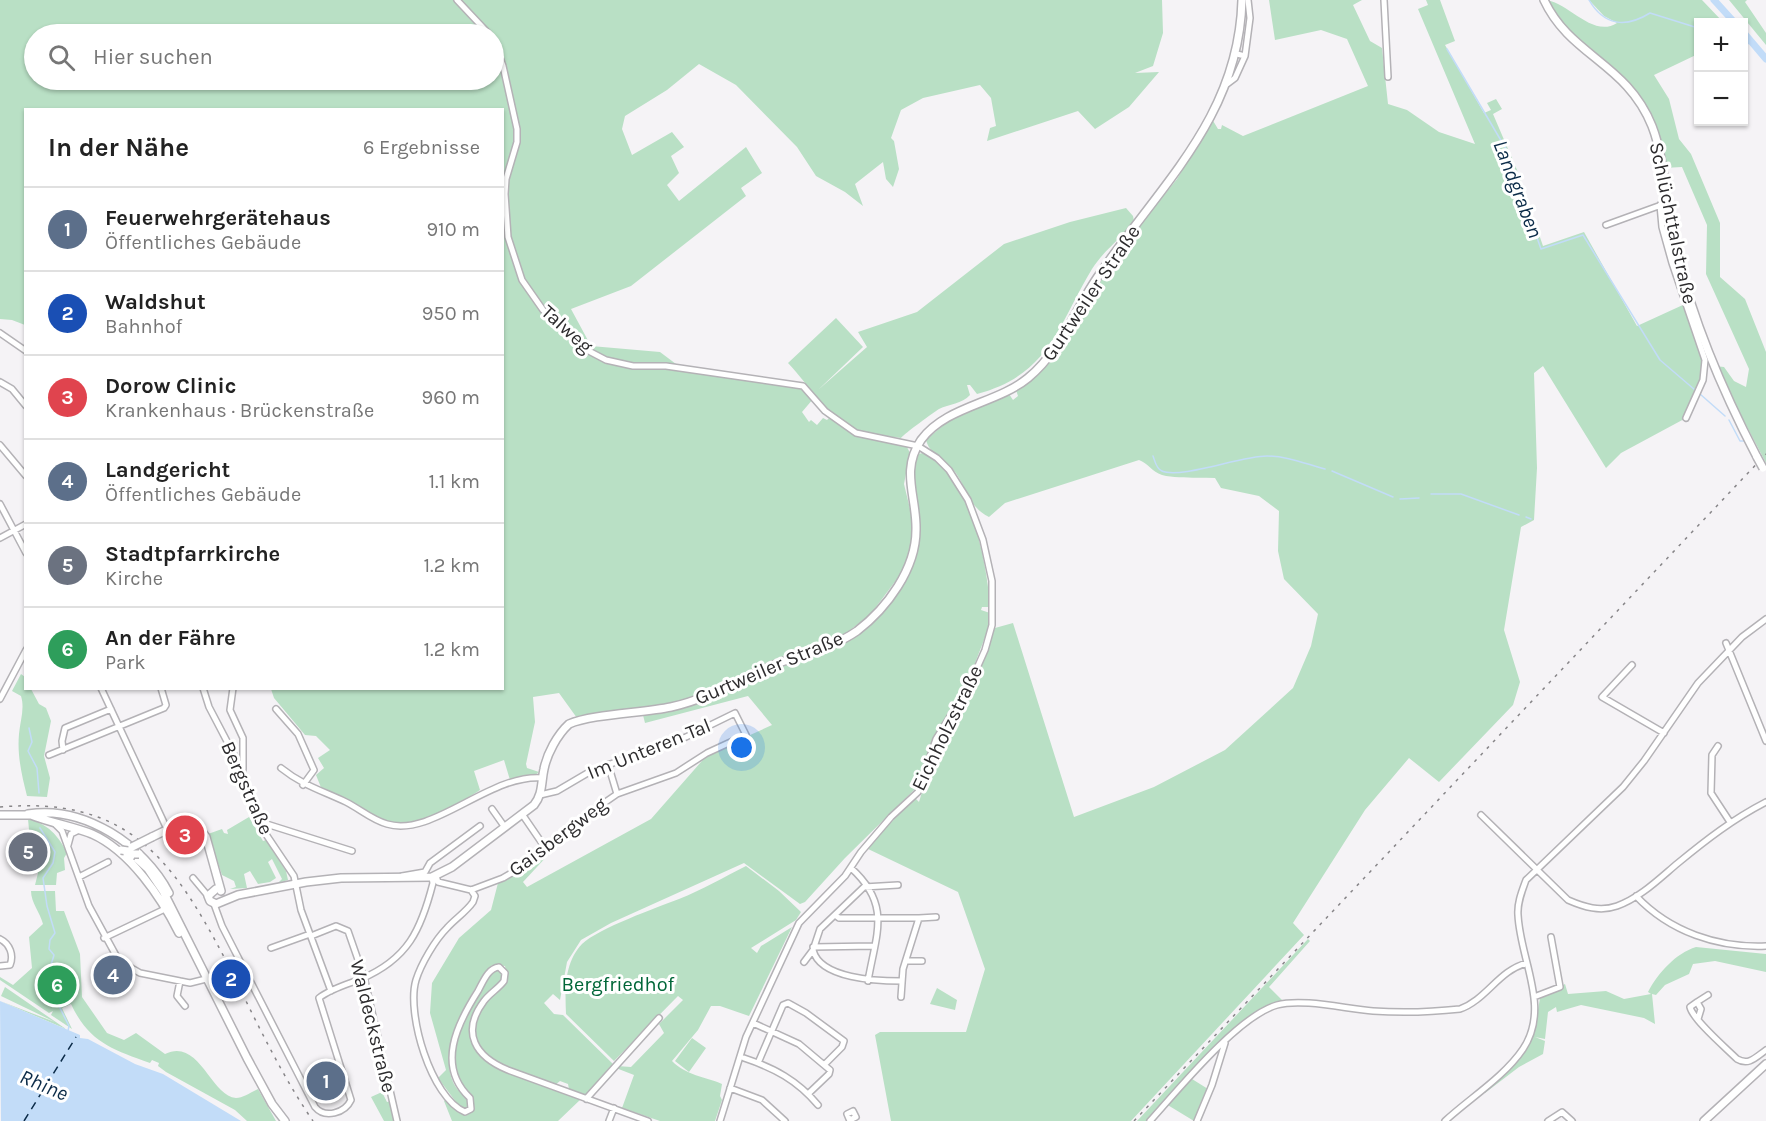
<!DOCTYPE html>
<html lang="de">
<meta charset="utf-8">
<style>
body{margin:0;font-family:Karla,sans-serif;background:#f6f6f6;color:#222}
.controls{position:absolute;right:18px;top:18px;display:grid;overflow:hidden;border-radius:0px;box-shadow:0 2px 4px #0004}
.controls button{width:54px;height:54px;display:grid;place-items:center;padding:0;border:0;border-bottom:2px solid #e0e0e0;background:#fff;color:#222;font:30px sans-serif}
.you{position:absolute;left:742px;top:748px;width:21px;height:21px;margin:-15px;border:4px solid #fff;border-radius:50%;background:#1a73e8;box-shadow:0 0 0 9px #1a73e833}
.badge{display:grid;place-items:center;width:39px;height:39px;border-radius:50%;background:#0b8043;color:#fff;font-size:20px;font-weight:700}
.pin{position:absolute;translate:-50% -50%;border:3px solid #fff;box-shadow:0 2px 6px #0006}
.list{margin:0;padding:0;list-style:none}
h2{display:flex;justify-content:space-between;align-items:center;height:78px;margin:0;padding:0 24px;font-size:26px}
h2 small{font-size:20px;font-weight:400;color:#767676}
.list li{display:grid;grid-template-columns:39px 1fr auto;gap:18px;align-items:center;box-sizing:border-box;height:84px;padding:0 24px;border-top:2px solid #e0e0e0}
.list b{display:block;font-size:22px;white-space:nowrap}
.list p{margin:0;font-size:20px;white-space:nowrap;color:#767676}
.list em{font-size:20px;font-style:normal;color:#767676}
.icon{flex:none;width:33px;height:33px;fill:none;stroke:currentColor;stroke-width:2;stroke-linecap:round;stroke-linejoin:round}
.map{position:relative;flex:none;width:1766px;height:1121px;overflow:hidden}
.search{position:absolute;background:#fff;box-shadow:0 2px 4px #0004;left:24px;top:24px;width:480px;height:66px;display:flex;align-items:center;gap:15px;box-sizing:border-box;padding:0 21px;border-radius:33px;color:#767676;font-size:22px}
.panel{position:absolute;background:#fff;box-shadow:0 2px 4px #0004;left:24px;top:108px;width:480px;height:582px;border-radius:0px}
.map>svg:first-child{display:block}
</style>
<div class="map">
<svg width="1766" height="1121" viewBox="0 0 1766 1121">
<rect width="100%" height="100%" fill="#f5f3f6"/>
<path fill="#b9e0c5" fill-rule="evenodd" d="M0 0H1162L1163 33 1153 66 1135 73 1159 72 1129 107 1095 129 1078 111 987 141 990 128 996 126 991 98 980 85 923 98 901 110 891 138 894 141 899 169 893 187 886 179 883 162 855 184 863 206 845 192 816 176 797 147 736 85 699 64 667 90 625 116 622 129 632 155 672 132 684 147 671 156 679 173 667 185 679 201 746 147 762 173 741 188 746 196 631 286 571 309 591 346 660 352 680 367 802 388 813 399 802 412 809 422 811 420 817 425 823 418 827 420 829 418 855 436 906 445 910 453 904 484 911 513V544L903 571 870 615 841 637 713 690 677 703 577 718 559 693 533 697 535 722 526 764 527 768 539 772 535 775 510 780 504 760 474 771 480 790C453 808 422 825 388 823L322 790 316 775 324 768 318 758 330 750 316 736 305 735 274 698 271 689 502 688V110H26L25 325 12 320 0 319ZM34 34H494V80H34Z
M1269 0H1362L1353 5 1370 41 1382 48 1388 104 1407 110 1439 132 1475 144 1418 9 1428 5 1426 0H1440L1455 41 1445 45 1484 113 1491 110 1487 103 1496 99 1502 109 1493 114 1517 170 1543 246 1584 232 1637 326 1685 304 1706 369 1686 418 1621 453 1606 468 1543 366 1534 373 1537 468 1534 520 1521 527 1504 630 1520 682 1513 705 1439 782 1409 758 1365 810 1293 923 1304 935 1131 1121H891L875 1035 880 1032H966L985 969 958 892 866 848 915 798 919 802 938 740 970 687 995 628 1013 623 1074 817 1154 787 1225 750 1293 688 1311 646 1318 614 1284 579 1278 551 1279 511 1259 496 1221 488 1215 478C1198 477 1178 479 1162 475 1152 472 1148 463 1139 460L1005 503 989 517C966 505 968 487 952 468 943 459 929 453 926 440L947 422 1009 394 1013 400 1018 396 1016 390C1025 382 1036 375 1045 367 1074 337 1091 285 1120 250L1122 254 1128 255 1130 249 1125 243 1177 179 1212 119 1218 129H1221L1222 125 1243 136 1368 86 1347 39 1321 30 1275 40Z
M1544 0C1567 0 1592 39 1617 23L1604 16 1589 0H1702L1723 22H1698V54L1654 75 1669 99 1679 139 1691 154 1720 223V277L1745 299 1766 352V463L1715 366 1724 367 1734 381 1746 387 1749 369 1706 274 1707 225 1682 167 1664 168 1660 149 1632 88 1619 73 1571 36Z
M1729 0H1747L1745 2 1766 33V45Z
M1126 208 1133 216 1134 221C1121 239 1104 250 1092 269 1057 327 1050 374 977 394L970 385H967L970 395C962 404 949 404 939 409 934 412 904 434 901 438 887 436 872 436 859 431 829 420 809 385 788 363L836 318 863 347 818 390 867 347 858 332 917 312 1004 244 1070 222Z
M923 453C969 464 988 568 990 607H982L981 610 990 613 987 632 967 684 935 738 916 788 845 858 805 902 800 904 744 863 611 923 581 940 567 962 560 1000 553 994 544 1003 554 1014 563 1015 613 1064 585 1095 569 1089 568 1084 560 1081 555 1085C521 1072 454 1060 481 1010 488 997 503 992 507 978L505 966 492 965C470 991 438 1047 453 1082 456 1089 462 1094 468 1099V1108L459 1106 438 1078 446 1070 430 1013 432 983 459 938 491 910 498 883 547 850 549 854 523 882 527 887 651 819 708 754 772 725 748 696 645 723 643 715 718 695 773 667 843 641 887 603 916 545 911 471 918 454Z
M21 674 25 677 26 688 31 689 39 704 46 708 51 721 44 756 50 778 47 797 27 796C22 776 17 756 19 734 20 721 25 709 21 696L12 691Z
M249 817 263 841 266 840 286 871 288 880 278 883 282 879 272 859 268 862 276 878 270 882 258 884 250 871 244 874 247 888 230 889 236 887 234 881 222 875 208 834 222 829 224 833 228 834 227 830Z
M28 819C48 824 58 835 67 853L64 858 65 870 57 873 56 885H35L38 873 34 865 44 851 35 840H30Z
M746 866 779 891 801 912 796 920 751 948 757 953 761 946 792 927 749 1016 720 1006H711L698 1030 672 1061C687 1076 704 1076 722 1084L720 1096 722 1100 715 1121H660L622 1108 634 1075 616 1068 617 1066 631 1067 664 1033 659 1024 683 1000 678 996 614 1061 566 1014C565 990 564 963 582 944 599 928 656 908 679 899 702 890 724 877 746 866Z
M31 891H55L56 911H64L80 954 82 997 107 1033 124 1040 136 1033 165 1054C199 1037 211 1096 236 1098 243 1098 251 1092 258 1089L276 1121H247L235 1110 166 1072 158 1066 159 1063 152 1060 150 1063C111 1049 89 1042 71 1004L62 1008 72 1029 51 1015 53 1011 49 1013 0 980V977L13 985 32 968 29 937 43 924C40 912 31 903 31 891Z
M1308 939 1310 941 1269 987 1282 1000C1226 1026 1187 1075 1146 1121H1137Z
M1696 947 1766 954V972L1715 961 1693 964 1689 974 1665 985 1656 995 1652 994 1655 1024 1644 1018 1581 1005 1557 1012 1556 1007 1548 1012 1545 1039 1535 1037 1545 1041 1543 1054 1519 1067 1485 1093 1483 1091 1526 1050 1534 1034 1540 998 1565 984 1568 994 1606 991 1624 999 1651 994 1648 992C1658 973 1676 953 1696 947Z
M494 970 501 971V981L488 993 470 1031 474 1048 493 1066 581 1099 558 1121H452L444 1101 448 1098 462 1114 473 1110C477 1098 466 1096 461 1087 458 1082 456 1074 455 1069 449 1041 474 989 494 970Z
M5 987 66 1029 0 1001 55 1022 1 996Z
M937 988 957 1000 955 1010 930 1004Z
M692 1038 706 1048 689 1072 675 1061Z
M1192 1079 1208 1089 1194 1121 1166 1104Z
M382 1092 387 1102 392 1101 397 1121H384L371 1097Z"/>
<path fill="#c2dcf8" d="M0 1001 80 1035V1038L88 1039 135 1064 163 1074 241 1121H1Z"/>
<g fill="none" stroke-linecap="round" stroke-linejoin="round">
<path stroke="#c2dcf8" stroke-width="1.5" d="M1589 0C1604 26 1626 28 1650 13L1698 28
M1744 44 1752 43
M1447 49 1506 149 1541 249 1583 235 1660 360 1695 390
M1700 394 1725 416
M1729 420 1740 441H1744
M1153 456C1155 461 1156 469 1162 471 1181 479 1241 456 1267 456 1287 456 1306 464 1325 469
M1332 471 1393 497
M1431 494H1461L1519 515
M1400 499 1419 498
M1526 517 1531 519
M29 728 32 742 28 751 37 768 39 793
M40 828 55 852 53 863 43 878 47 906 55 933 50 940 49 949 54 955C50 970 45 974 55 989L53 994 69 1026 68 1031"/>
<path stroke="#c2dcf8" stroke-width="7" d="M1714 0 1734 22
M1744 33 1766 59"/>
<path stroke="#0b2b48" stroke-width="1.5" stroke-dasharray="8 6" stroke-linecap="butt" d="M24 1121 76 1037"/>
<g stroke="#b4b2b6" stroke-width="8">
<path id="minor" d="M457 0 489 34
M1384 0 1388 77
M494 42 503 66 517 129V142L506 179 505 194 508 237 522 280 543 310 583 348 606 360 633 366H666L803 386 825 411 856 433 918 446 937 458 949 470 968 500 983 540 992 581V625L985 650 969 686 936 739 918 792 891 817 861 852 845 876 799 923 746 1037 720 1121
M1245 56 1250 18 1248 0
M1227 84 1235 78 1245 56 1237 54
M1660 205 1662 227 1672 263 1705 360 1703 380 1686 418
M1606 225 1664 204
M0 333 26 351
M0 382 12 389 26 406
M0 445 26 476
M0 504 26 553
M0 538 26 524
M1726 643 1766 741
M1632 665 1602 697 1664 733
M101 688 167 829
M203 688 209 707 242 770 257 821 294 876 301 910 331 991
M233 688 230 710 243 738V769
M0 699 26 650
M276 709 298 734 314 770 303 785
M1718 746 1712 755 1711 793 1730 822
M63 750 62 741 65 728 111 709
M49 755 164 708 166 705 161 688
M608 764 617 794
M281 768C302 785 323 791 346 802 360 809 372 820 387 824 433 838 490 773 543 778
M492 809 504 826
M522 814 546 849
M1481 815 1568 900C1584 907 1600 912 1617 906 1640 898 1660 878 1678 863 1706 840 1733 819 1766 802
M257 821 352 851
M55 824 62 831 89 906 119 961 140 973 190 983 206 979
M68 845 71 834 79 830
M851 868C892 905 876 934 868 981
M402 876 425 872 430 863 480 826
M436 876 438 882 471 890 503 878 530 862 581 819 617 794 676 773 707 753 746 735 735 713 686 737 591 771 557 791 540 795
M79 877 108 862
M193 878 208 896
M898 885 864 887 820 929 813 950C820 979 878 981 901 981
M471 890 475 896 473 902C466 912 455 919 447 928 435 940 421 964 416 980 406 1013 431 1098 465 1112L471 1109 470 1098C436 1066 457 1024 478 991 483 982 488 968 499 967L505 973 504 981C498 989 490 993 484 1001 460 1033 476 1057 508 1070L648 1121
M1636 896C1670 932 1718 948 1766 946
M214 904 222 926 315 1107C325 1119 345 1113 351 1100L319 998C330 989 348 984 361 979 408 959 421 930 433 883L432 877
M835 915 839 918H919L903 969 901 997
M919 918 936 917
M311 936 336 926 348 931 364 977 397 1121
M104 938 167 908
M0 939C10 944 14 955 10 965L0 966
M813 947 874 946
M271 948 310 934
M906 961H922
M804 962 813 950
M180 981 177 996 185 1006
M1534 997 1560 987 1551 937
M1697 1002 1708 995
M1698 1019 1701 1009 1697 1002 1690 1007C1693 1020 1726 1048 1737 1059 1749 1066 1756 1057 1766 1050
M753 1023 799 1044 830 1070 829 1074 808 1094
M744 1058C774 1068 797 1080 818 1105
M758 1063 783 1005 788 1003 806 1013 844 1041 842 1047 825 1064
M730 1088 762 1100 785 1121
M586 1099 659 1018
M850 1120 856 1117 853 1111 847 1114 850 1121
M609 1121 614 1108
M1150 1121C1178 1090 1238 1016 1277 1005 1303 998 1346 1009 1373 1011 1401 1013 1432 1012 1460 1009 1486 1000 1499 970 1527 963
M1197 1121 1212 1085 1225 1043
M1445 1121C1470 1098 1504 1077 1523 1049 1551 1007 1520 960 1518 915 1517 903 1522 891 1526 880L1623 787 1644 761 1698 683 1742 637 1766 619
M1548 1121 1562 1112 1572 1121"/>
</g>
<g stroke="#b4b2b6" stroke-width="10">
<path id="major" d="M1544 0C1570 56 1627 63 1652 126 1666 162 1665 204 1674 242 1691 318 1721 388 1757 457
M28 814C84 805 144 845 169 893
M0 815H32
M31 815C51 823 72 826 92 834 130 851 161 897 179 933
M152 837 183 822 196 824 206 837 221 891
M135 857 148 869 163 891 247 1058 272 1104 285 1121
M216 889 208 896 210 901 216 904 238 895 306 882 341 878 432 877 452 867 534 805C543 794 541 782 544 769 547 754 557 735 569 724 592 714 643 713 671 707 707 699 737 681 771 666 800 654 831 649 857 631 887 608 916 569 916 530 917 497 900 471 921 440 946 406 996 404 1028 378 1061 351 1075 309 1099 275 1160 185 1239 117 1242 0
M1704 1121 1766 1064"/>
</g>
<use href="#minor" stroke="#fff" stroke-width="5"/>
<use href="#major" stroke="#fff" stroke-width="7"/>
<path stroke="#878588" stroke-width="1.5" stroke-dasharray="3 6" stroke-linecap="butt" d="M0 807C125 796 171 856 224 957 252 1012 278 1070 313 1121
M1134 1121 1766 454"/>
<g stroke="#b4b2b6" stroke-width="10" stroke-linecap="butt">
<path id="major-bridge" d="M1757 457 1763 468
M132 847 152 837
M121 850 128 851 127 855
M130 858 132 854H139"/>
</g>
<use href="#major-bridge" stroke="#fff" stroke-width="7"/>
</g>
<g text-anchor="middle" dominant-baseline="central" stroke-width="6" stroke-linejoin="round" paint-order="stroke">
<g font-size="20" fill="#2d2c2e" stroke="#fff">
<text transform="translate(1673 223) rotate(78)">Schlüchttalstraße</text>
<text transform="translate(1091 293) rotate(-56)">Gurtweiler Straße</text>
<text transform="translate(567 329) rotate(42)">Talweg</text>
<text transform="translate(769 668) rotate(-23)">Gurtweiler Straße</text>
<text transform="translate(947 728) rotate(-64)">Eichholzstraße</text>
<text transform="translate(649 749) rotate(-22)">Im Unteren Tal</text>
<text transform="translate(247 788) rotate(66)">Bergstraße</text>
<text transform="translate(558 837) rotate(-37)">Gaisbergweg</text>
<text transform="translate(373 1026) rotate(76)">Waldeckstraße</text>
</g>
<g font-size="20" fill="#006638" stroke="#fff">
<text x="618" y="984">Bergfriedhof</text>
</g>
<g font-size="21" font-style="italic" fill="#0b2b48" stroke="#fff">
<text transform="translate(1518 189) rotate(69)">Landgraben</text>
<text transform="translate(44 1085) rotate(23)">Rhine</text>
</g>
</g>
</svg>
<div class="controls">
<button>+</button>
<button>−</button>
</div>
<div class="you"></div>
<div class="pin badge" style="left:326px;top:1081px;background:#5c6f8a">1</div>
<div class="pin badge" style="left:231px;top:979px;background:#1a4fb4">2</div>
<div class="pin badge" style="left:185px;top:835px;background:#e0444e">3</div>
<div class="pin badge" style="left:113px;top:975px;background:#5c6f8a">4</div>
<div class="pin badge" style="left:28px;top:852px;background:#6b7280">5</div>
<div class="pin badge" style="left:57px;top:985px;background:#2e9e5b">6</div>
<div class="search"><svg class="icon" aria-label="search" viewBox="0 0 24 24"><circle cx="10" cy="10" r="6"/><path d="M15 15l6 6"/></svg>Hier suchen</div>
<section class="panel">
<h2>In der Nähe<small>6 Ergebnisse</small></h2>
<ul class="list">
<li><span class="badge" style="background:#5c6f8a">1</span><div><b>Feuerwehrgerätehaus</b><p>Öffentliches Gebäude</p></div><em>910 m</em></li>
<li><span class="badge" style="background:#1a4fb4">2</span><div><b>Waldshut</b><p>Bahnhof</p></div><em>950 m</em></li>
<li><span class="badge" style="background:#e0444e">3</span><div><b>Dorow Clinic</b><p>Krankenhaus · Brückenstraße</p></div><em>960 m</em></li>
<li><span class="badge" style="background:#5c6f8a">4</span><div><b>Landgericht</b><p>Öffentliches Gebäude</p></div><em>1.1 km</em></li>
<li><span class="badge" style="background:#6b7280">5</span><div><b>Stadtpfarrkirche</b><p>Kirche</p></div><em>1.2 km</em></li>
<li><span class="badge" style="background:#2e9e5b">6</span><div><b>An der Fähre</b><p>Park</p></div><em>1.2 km</em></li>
</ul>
</section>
</div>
